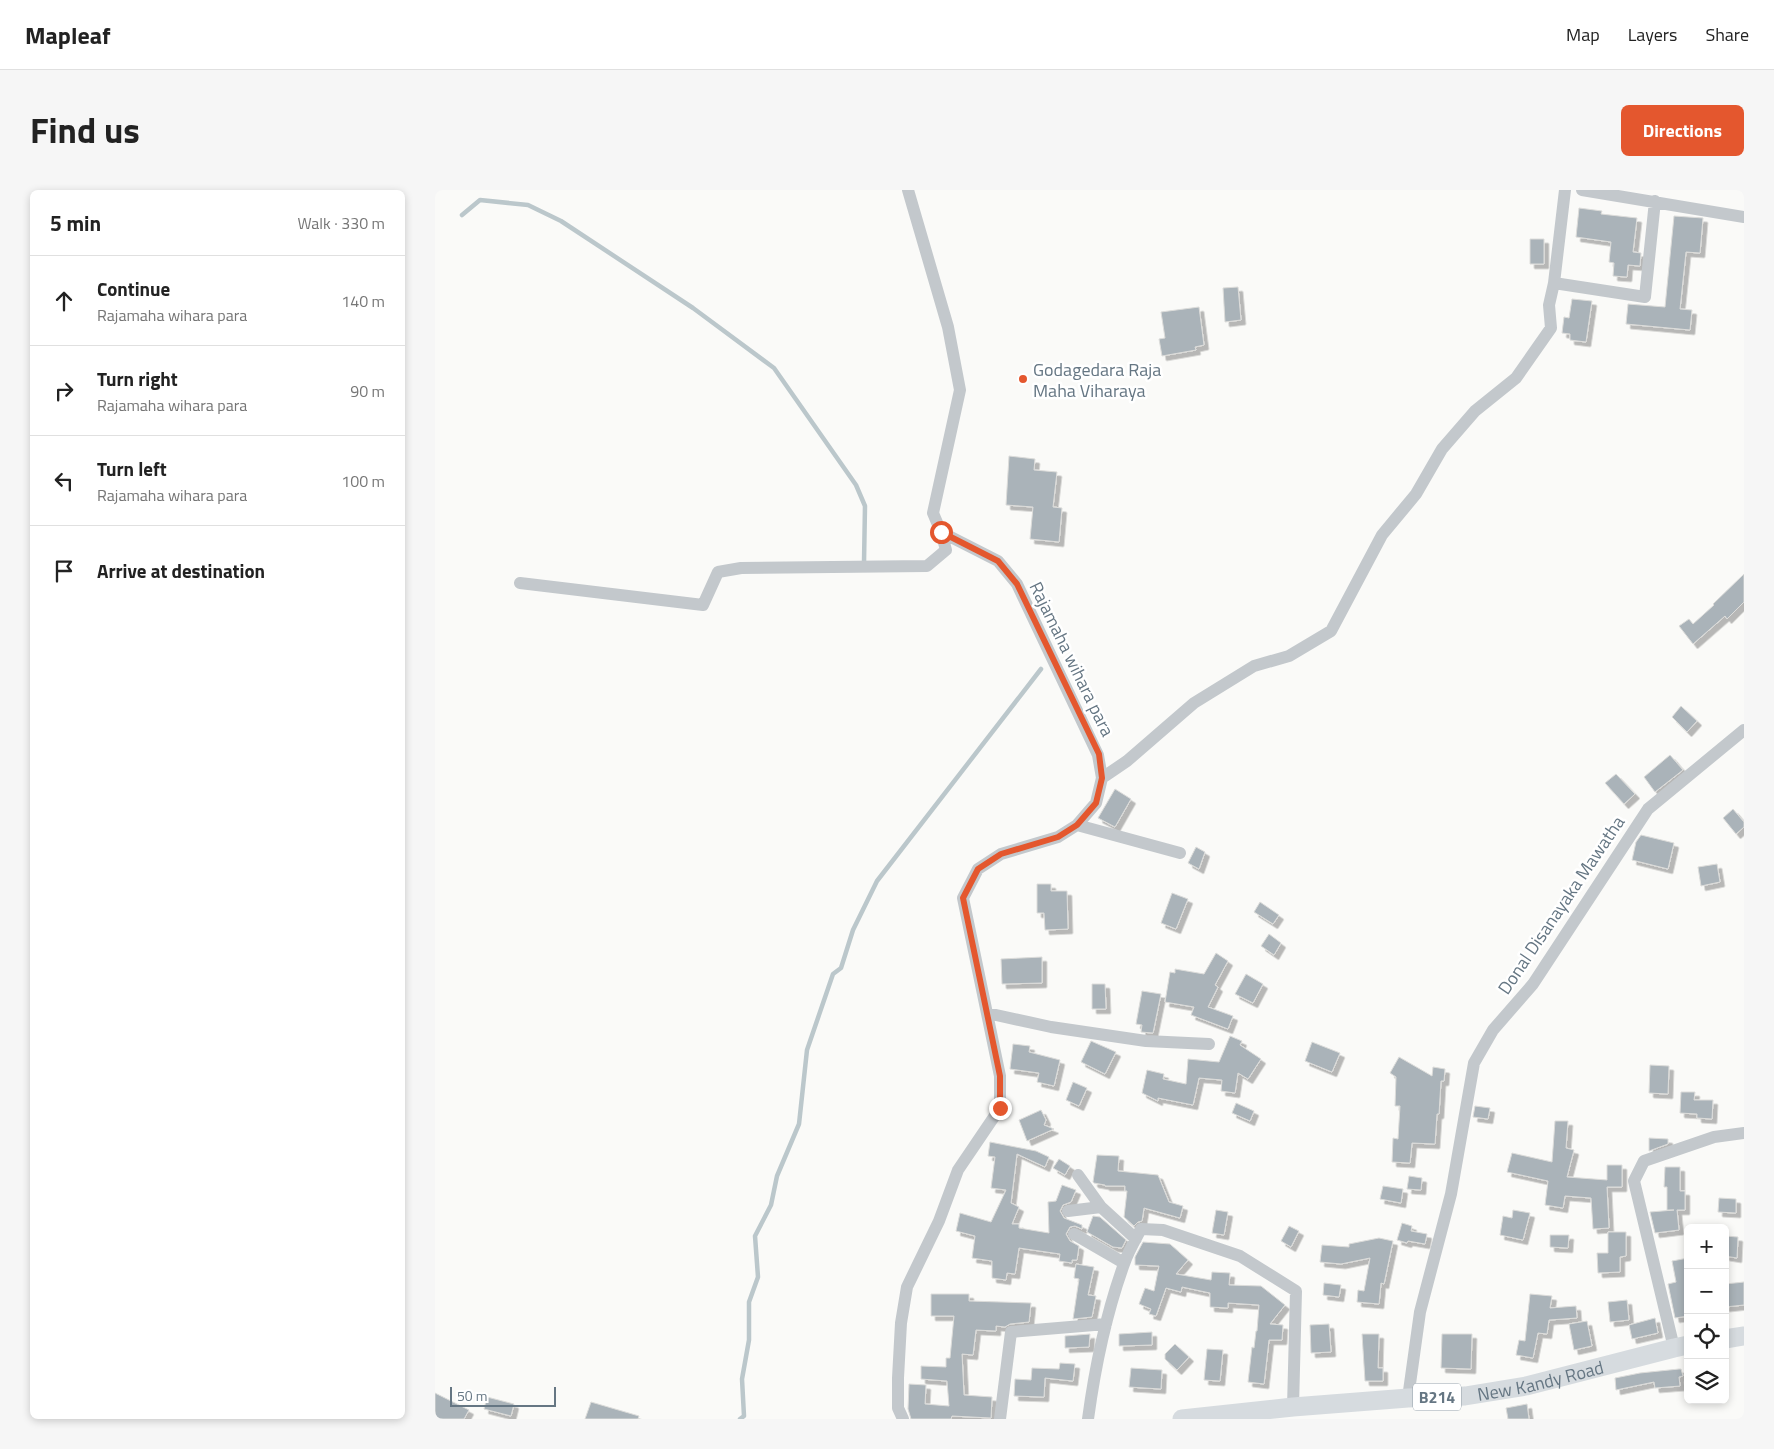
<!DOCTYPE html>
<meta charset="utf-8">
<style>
body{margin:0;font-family:"Titillium Web",sans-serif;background:#f6f6f6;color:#222}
.controls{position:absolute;right:15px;bottom:15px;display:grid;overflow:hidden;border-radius:8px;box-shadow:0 2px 8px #0003}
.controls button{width:45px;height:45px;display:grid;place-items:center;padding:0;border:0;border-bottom:1px solid #e0e0e0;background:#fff;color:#222;font:25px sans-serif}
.scale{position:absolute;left:15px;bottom:12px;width:106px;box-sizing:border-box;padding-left:5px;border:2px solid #657683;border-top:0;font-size:14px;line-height:18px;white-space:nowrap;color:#657683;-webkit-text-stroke:4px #fff;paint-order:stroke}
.stop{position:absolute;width:15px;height:15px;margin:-11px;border:4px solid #e4572e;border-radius:50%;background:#fff}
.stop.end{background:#e4572e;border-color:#fff;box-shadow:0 1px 5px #0008}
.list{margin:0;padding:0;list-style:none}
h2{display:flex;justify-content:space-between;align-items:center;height:65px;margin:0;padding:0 20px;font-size:21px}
h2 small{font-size:16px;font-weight:400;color:#767676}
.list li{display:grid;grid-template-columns:32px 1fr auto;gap:15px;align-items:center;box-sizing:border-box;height:90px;padding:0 20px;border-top:1px solid #e0e0e0}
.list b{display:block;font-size:19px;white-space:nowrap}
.list p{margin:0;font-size:16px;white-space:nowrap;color:#767676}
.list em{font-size:16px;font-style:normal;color:#767676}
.icon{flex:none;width:28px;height:28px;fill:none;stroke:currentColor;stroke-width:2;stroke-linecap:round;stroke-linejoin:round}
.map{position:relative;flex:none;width:1309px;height:1229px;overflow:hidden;border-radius:8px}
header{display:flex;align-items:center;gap:30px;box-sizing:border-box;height:70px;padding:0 25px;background:#fff;border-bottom:1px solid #e0e0e0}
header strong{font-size:24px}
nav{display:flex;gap:28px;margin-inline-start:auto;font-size:18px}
.intro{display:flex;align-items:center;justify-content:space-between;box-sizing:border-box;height:120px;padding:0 30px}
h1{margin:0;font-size:35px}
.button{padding:12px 22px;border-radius:8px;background:#e4572e;color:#fff;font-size:18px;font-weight:700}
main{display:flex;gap:30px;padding:0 30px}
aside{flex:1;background:#fff;border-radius:8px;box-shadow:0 2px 8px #0003}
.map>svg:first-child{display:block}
</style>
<header>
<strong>Mapleaf</strong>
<nav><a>Map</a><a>Layers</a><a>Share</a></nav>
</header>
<div class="intro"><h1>Find us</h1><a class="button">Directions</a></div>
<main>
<aside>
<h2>5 min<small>Walk · 330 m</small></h2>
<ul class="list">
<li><svg class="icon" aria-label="ahead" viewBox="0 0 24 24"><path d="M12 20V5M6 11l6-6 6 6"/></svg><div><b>Continue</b><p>Rajamaha wihara para</p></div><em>140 m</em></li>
<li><svg class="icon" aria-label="right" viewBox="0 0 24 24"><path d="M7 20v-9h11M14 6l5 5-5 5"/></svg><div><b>Turn right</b><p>Rajamaha wihara para</p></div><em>90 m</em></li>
<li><svg class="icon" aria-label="left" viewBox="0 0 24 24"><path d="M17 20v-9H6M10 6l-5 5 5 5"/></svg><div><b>Turn left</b><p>Rajamaha wihara para</p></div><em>100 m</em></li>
<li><svg class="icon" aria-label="arrive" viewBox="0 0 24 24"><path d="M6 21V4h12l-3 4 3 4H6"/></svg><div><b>Arrive at destination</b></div></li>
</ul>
</aside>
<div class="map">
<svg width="1309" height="1229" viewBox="0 0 1309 1229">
<defs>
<filter id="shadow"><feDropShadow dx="4.5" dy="4.5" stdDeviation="0" flood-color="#0004"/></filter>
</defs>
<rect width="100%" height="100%" fill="#fafaf8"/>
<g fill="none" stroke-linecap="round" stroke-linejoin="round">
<path stroke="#bbc7cb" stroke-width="4.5" d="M27 25 45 10 93 15 126 31 258 118 339 178 421 295 430 316 429 373
M305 1229 309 1226 307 1189 314 1150V1112L323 1087 320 1046 336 1015 342 986 364 934 372 860 398 784 406 778 418 740 442 691 606 479"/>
</g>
<path fill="#aab3b9" stroke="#dcdcda" filter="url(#shadow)" d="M1144 18 1167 21 1166 24 1202 28 1198 62 1206 63 1205 76 1193 75 1192 87 1178 86 1179 73 1174 72 1176 52 1141 47Z
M1239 26 1268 28 1265 63 1251 62 1245 119 1257 120 1255 140 1191 134 1193 114 1230 117Z
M1095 49H1109V74H1095Z
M803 97 806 130 790 132 788 98Z
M1137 109 1157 111 1151 152 1135 150V144L1127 143 1129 127 1134 128Z
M764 117 769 155 760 157 761 160 727 166 724 149 730 148 726 122Z
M574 266 600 269 599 280 622 282 618 317 627 318 624 352 595 349 598 317 571 315Z
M1309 384V412L1292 429 1290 426 1258 454 1244 436 1254 429 1258 434 1279 415 1278 414Z
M1246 516 1262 531 1252 542 1237 527Z
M1235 565 1248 580 1220 602 1209 587Z
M1181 584 1200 604 1189 614 1170 593Z
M680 599 696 609 680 637 663 628Z
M1298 619 1309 632V637L1301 644 1288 628Z
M1206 645 1239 653 1233 679 1197 670 1201 652Z
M761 657 770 662 764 679 753 673Z
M1282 674 1285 692 1266 696 1263 677Z
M602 694H616V701H632L633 739 610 740 609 723H602Z
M737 703 753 709 741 739 726 733Z
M825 712 844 725 838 734 819 722Z
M834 744 846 753 839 765 826 756Z
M781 763 793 771 780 795 783 797 773 817 798 826 793 839 756 825 759 817 730 812 735 782 740 783V779L769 784Z
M607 767V793L567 794 566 769Z
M811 784 828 794 818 813 800 804Z
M657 794H670L671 819H657Z
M707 801 726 804 718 843 706 842 707 835 701 834Z
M795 846 807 851 805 855 826 869 813 889 803 883 800 903 786 901 787 890 764 888 758 915 723 908V911L707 903 712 880 729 884 728 889 751 894 753 869 784 872Z
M656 851 681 862 670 884 646 872Z
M877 852 905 863 897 882 870 871Z
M578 854 595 856 594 862 625 870 619 896 602 892 604 883 575 879Z
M964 867 997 886 998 877 1010 879 1009 891H1006L1004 924H1002L1000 954 977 953 975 973 957 972 958 948 963 949 965 916H960L961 887 955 883Z
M1215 875 1234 876 1233 904 1214 903Z
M638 892 652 898 644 916 631 910Z
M1246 902H1260L1259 910H1278L1277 929 1262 928V924L1245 923Z
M801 913 819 921 815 931 797 923Z
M1040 916 1055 918 1053 929 1038 927Z
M606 920 611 930 609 935 619 939 592 951 584 930Z
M1120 931H1133L1131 958 1139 960 1132 987 1172 990V975H1187V997H1172L1174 1038 1158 1039 1156 1008 1130 1006 1128 1018 1110 1015 1113 991 1072 982 1077 963 1117 972Z
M1214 948 1233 949V954L1214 961Z
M555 952 601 961 614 967 610 977 582 964 576 1013 584 1017 577 1034H584V1038L614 1043 613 1012 621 1011 627 995 641 1000 636 1012 628 1015 625 1021 629 1028 647 1035V1039L640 1036 635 1037 631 1044 635 1051 644 1056 642 1070H637V1073L624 1071 625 1064 584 1058 580 1084 572 1083 571 1090 557 1088V1071L537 1068 540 1046 521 1041 525 1023 556 1032 571 1000 556 998 560 967 553 966Z
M662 965 684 966 683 981 723 985 734 1012 748 1016 745 1028 709 1018 707 1031 703 1032 699 1036 689 1027 692 1001H690V996H670V995L659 993 658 992Z
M624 969 635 976 630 985 618 978Z
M1230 977H1245V1001H1250V1020H1242L1244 1040 1220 1043 1215 1022 1239 1020H1232V997H1229Z
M974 986 987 988 986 1000 972 999Z
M948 996 968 999 966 1013 945 1009Z
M1284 1008 1301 1009V1023L1283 1022Z
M781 1020 793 1022 789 1045 777 1043Z
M1078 1020 1095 1023 1088 1050 1065 1045 1068 1026 1077 1028Z
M658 1026 665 1027 691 1050 687 1058 678 1057 652 1042Z
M967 1033 977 1036 976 1041 992 1044 990 1054 973 1051 972 1053 962 1050Z
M854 1036 864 1041 856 1057 846 1051Z
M1173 1042H1191V1066L1185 1067V1082L1163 1083 1162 1063H1173Z
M1115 1045H1134L1133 1058 1115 1057Z
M1290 1046 1303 1047 1302 1068 1290 1066Z
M944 1048 958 1051 949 1094 946 1093 944 1114 922 1112 923 1100 929 1101 935 1068 906 1074 885 1072 887 1055 914 1057V1054Z
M708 1052 735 1054 753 1070 741 1084 776 1090 777 1082 795 1083 794 1095 826 1096 850 1115 835 1134 848 1135 847 1150H834L829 1194 813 1192 817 1157 819 1158 821 1141H822L824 1115 793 1113V1118L775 1117V1103L747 1097 746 1102 731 1098 721 1126 714 1124 716 1119 704 1114 710 1098 719 1101 724 1076 700 1075V1067Z
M1253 1068V1126L1240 1128 1233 1094 1241 1092 1237 1071Z
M641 1074 659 1077 653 1105 661 1106 657 1127 638 1129 644 1089 639 1088Z
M1309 1092V1115L1290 1117V1094Z
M889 1093 906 1095 904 1107 888 1105Z
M496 1104H534V1111L596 1113 594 1132 575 1134 570 1137 561 1136V1141L541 1140 538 1165 527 1164 529 1205 557 1207 556 1228 517 1226 516 1229H476L473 1219 474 1194 491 1195 490 1214 514 1216 512 1191 486 1189V1176L511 1177V1168H515L519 1126H496Z
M1095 1104 1117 1106 1115 1118 1141 1116 1142 1128 1114 1130 1112 1144 1103 1143 1098 1168 1081 1165 1084 1150 1090 1151Z
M1192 1110 1194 1130 1175 1132 1173 1112Z
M1220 1128 1223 1143 1197 1149 1194 1135Z
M1152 1131 1157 1156 1139 1160 1134 1134Z
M894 1134 896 1162 876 1163 875 1135Z
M717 1142V1155L684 1156V1144Z
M655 1144 654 1157 630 1158V1146Z
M927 1144H944L943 1178H948V1191H930Z
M1007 1144H1037L1036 1179 1006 1178Z
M740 1154 754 1167 742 1180 730 1169V1164Z
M772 1159 788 1160 785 1191 769 1190Z
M625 1173 640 1174 638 1191 610 1188 609 1207 579 1206 580 1189 596 1190 597 1178 624 1179Z
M696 1178 727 1180 726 1199 694 1197Z
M1244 1179H1246L1248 1186 1244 1187 1245 1196 1220 1198 1219 1192 1181 1200 1180 1188 1205 1183Z
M0 1203 34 1220 29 1229H0Z
M52 1207 79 1214 76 1226 49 1219Z
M156 1212 204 1226 203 1229H150Z
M1092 1214 1094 1229H1073L1071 1218Z"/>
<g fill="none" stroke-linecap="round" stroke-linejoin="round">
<path stroke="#c3c8cc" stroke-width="12" d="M1147 0 1309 27
M1119 93 1210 107 1220 11
M85 393 268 415 283 382 306 378 492 376 511 360 506 342
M667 588 692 571 759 513 819 476 854 466 896 441 947 345 981 304 1007 259 1040 221 1081 188 1116 138 1114 115 1119 93 1130 0
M642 635 745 663
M552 823 616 837 711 851 774 854
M643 985 666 1017 701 1049
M633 1021 666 1017
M639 1044 689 1073
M1239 1158 1199 991 1209 971 1279 947 1309 943
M973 1208 985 1122 1016 1004 1039 873 1058 840 1098 794 1213 619 1309 540
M468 1229 463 1218V1188L466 1133 472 1097 504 1031 523 980 565 918V886L528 708 543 679 566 664 623 647 642 635 661 613 667 588 663 565 582 394 563 371 506 342 498 323 525 200 513 137 473 0
M565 1229 576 1142 671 1134
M653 1229C660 1177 671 1124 689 1074 693 1062 700 1050 706 1039L728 1040 805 1066 861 1101 858 1217"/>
<g stroke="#d6dbdf" stroke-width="19">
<path d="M1290 1149 1309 1146"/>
<path id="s1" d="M747 1229 858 1217 973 1208 1030 1206 1091 1196 1239 1158 1253 1155"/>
</g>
</g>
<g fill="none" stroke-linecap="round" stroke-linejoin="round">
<path stroke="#e4572e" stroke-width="6" d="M506 342 563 371 582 394 664 564 667 588 661 613 642 635 623 647 566 664 543 679 528 708 565 886V918"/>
</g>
<circle fill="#e4572e" stroke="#fff" stroke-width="2" cx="588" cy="189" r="5"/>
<g text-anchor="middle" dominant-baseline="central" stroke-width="5" stroke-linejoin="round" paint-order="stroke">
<rect fill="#fff" stroke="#939fa8" stroke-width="1" x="978" y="1193.5" width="48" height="27" rx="4"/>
<g font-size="16" font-weight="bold" fill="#657683">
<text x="1002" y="1207">B214</text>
</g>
<g font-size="18" fill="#657683" stroke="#fff" text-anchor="start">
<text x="598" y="179">Godagedara Raja<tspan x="598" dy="21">Maha Viharaya</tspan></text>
</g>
<g font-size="18" fill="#657683" stroke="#fff">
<text transform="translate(637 469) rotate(64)">Rajamaha wihara para</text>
<text transform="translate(1126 715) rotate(-56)">Donal Disanayaka Mawatha</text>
<text stroke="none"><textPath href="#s1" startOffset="361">New Kandy Road</textPath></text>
</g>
</g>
</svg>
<div class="controls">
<button>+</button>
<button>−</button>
<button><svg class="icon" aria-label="locate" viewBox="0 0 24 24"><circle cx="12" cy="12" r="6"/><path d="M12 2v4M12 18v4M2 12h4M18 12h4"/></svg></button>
<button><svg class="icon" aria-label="layers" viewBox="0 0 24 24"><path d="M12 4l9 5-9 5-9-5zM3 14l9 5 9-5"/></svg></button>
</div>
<div class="scale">50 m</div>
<div class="stop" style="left:506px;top:342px"></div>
<div class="stop end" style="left:565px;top:918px"></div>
</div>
</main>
